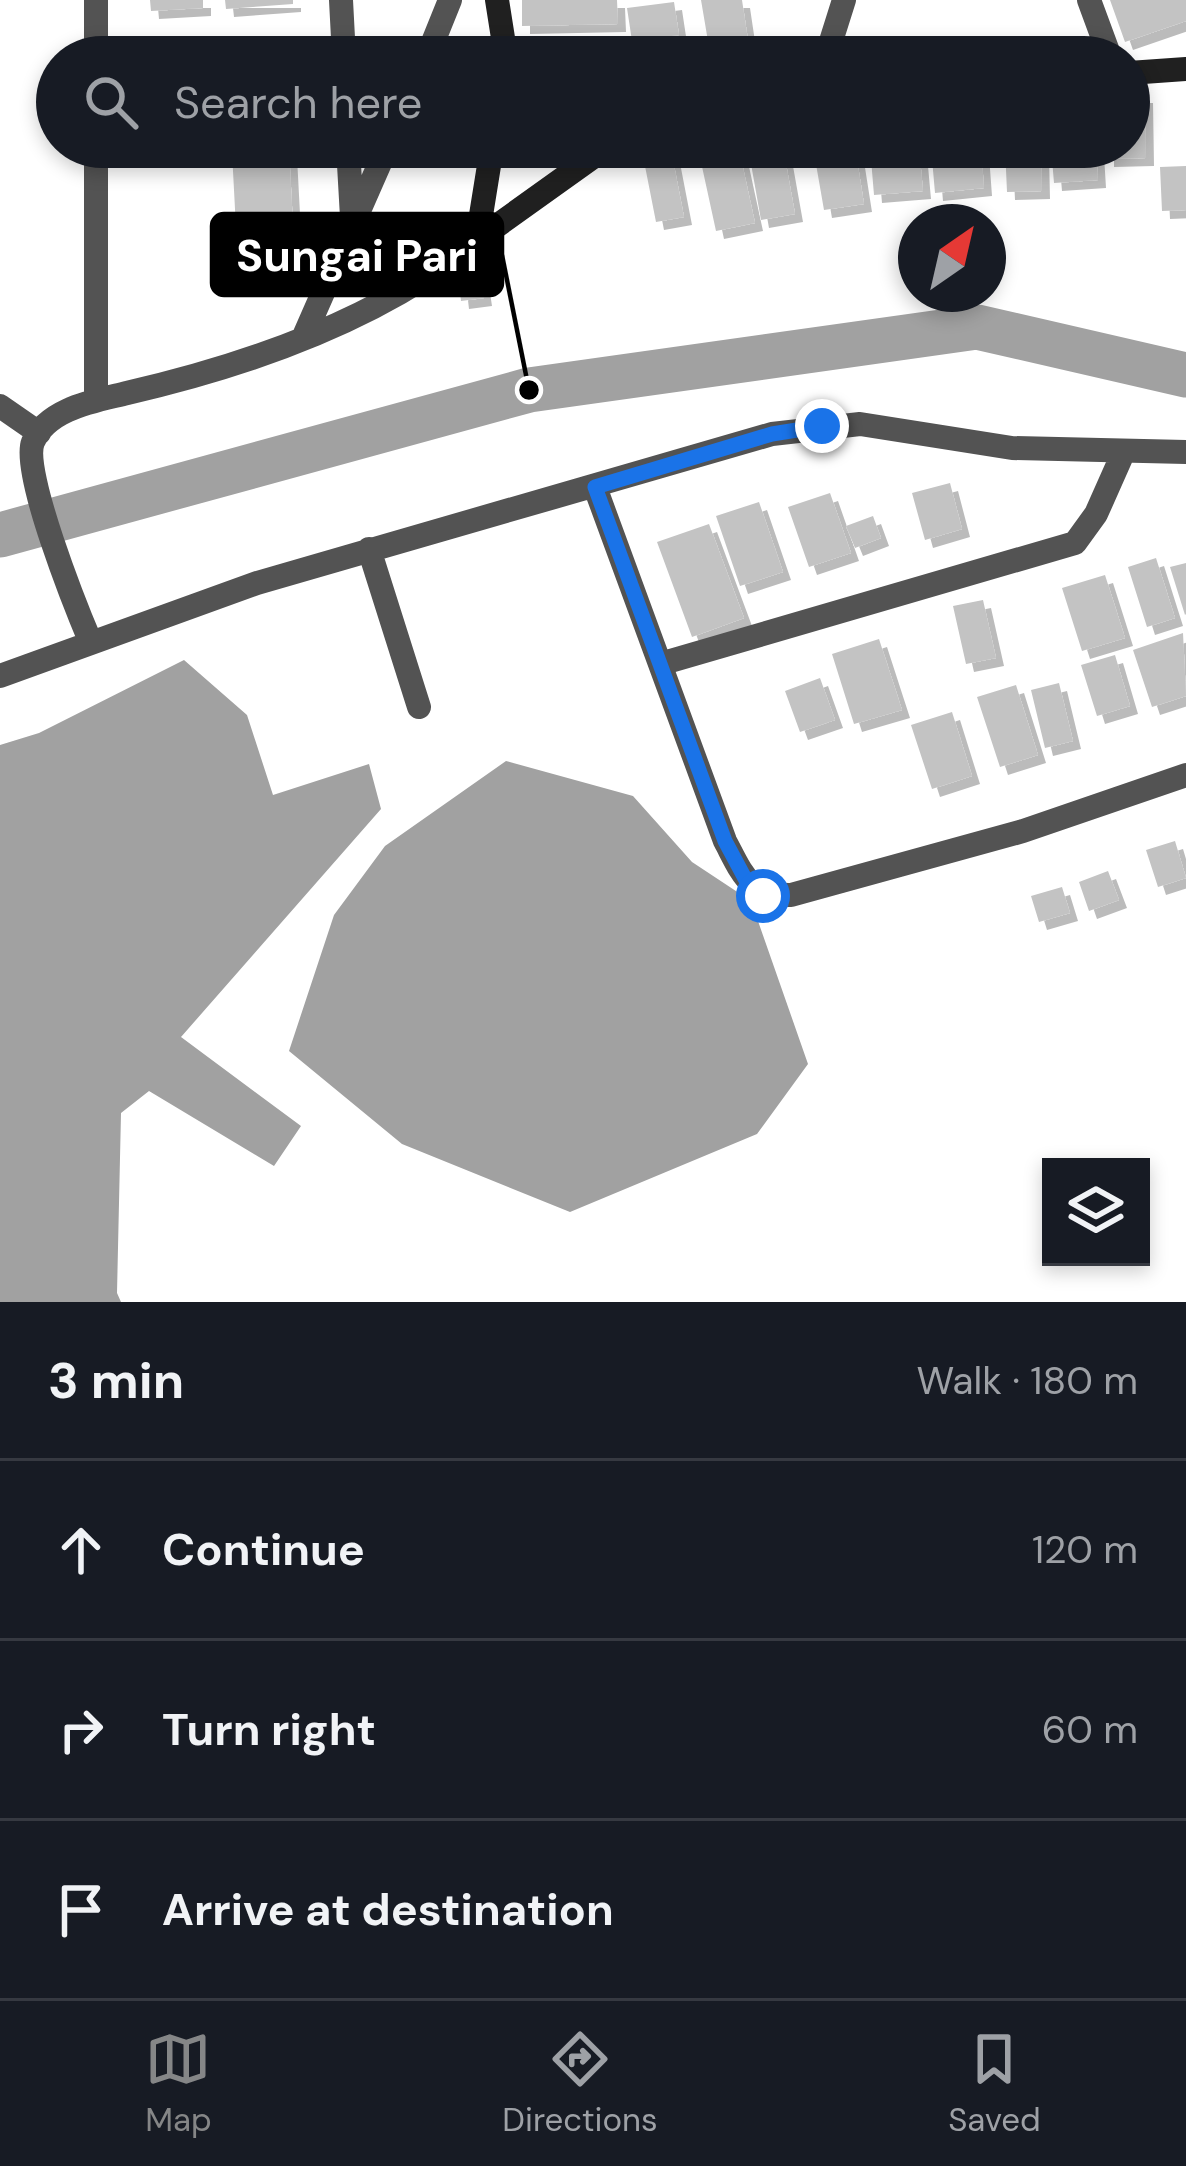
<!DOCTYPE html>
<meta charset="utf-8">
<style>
body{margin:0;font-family:"DM Sans",sans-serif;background:#20242c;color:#f1f3f6}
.controls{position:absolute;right:36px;bottom:36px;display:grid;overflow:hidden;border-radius:0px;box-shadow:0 6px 18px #0003}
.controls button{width:108px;height:108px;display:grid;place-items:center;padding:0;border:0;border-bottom:3px solid #363941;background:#171b24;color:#f1f3f6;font:60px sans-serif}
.compass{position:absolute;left:898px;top:204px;width:108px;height:108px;border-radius:50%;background:#171b24;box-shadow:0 6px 18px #0003;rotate:34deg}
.stop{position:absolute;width:36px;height:36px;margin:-27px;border:9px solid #1a73e8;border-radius:50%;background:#fff}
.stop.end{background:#1a73e8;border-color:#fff;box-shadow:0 3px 12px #0008}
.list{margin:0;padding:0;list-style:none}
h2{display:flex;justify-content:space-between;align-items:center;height:156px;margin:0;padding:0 48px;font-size:51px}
h2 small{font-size:39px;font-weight:400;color:#9ea1a6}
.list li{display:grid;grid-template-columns:78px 1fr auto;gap:36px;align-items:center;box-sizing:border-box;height:180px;padding:0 48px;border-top:3px solid #363941}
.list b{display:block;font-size:45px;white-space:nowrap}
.list em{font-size:39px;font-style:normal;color:#9ea1a6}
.icon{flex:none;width:66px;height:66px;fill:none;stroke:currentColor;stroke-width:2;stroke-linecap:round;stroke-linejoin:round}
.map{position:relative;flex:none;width:1186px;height:1302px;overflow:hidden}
.search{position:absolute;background:#171b24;box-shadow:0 6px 18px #0003;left:36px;right:36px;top:36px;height:132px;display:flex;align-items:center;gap:30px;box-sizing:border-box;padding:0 42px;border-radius:66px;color:#9ea1a6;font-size:45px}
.sheet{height:696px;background:#171b24}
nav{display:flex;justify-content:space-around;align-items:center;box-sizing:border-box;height:168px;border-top:3px solid #363941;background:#171b24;font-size:33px;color:#9ea1a6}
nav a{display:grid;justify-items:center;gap:6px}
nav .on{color:#858687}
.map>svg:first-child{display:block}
</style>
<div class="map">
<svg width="1186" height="1302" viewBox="0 0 1186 1302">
<defs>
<filter id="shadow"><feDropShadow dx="8" dy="8" stdDeviation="0" flood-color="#0004"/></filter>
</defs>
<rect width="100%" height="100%" fill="#fff"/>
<path fill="#a1a1a1" d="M184 660 247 715 273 795 369 764 381 809 181 1037 301 1126 274 1166 149 1091 121 1113 117 1293 121 1302H0V745L39 733Z
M506 761 633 796 692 862 751 901 808 1064 757 1134 570 1212 402 1144 289 1051 334 915 385 846Z"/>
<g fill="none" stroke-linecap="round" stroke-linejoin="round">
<path stroke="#a1a1a1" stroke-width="45" d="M0 535 529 390 977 327 1186 375"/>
</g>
<path fill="#c3c3c3" filter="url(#shadow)" d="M150 0H203V8L151 11Z
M225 0H293V4L226 9Z
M522 0H617L618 24 522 26Z
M701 0H742L749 47 710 53Z
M1110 0H1186V21L1125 42Z
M674 2 679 35 632 41 627 8Z
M1129 95H1145L1146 158 1106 159V147H1129Z
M748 147H783L795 214 761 220Z
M813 147H855L864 204 824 210Z
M870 147H919L923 191 874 195Z
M931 147H981L984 188 935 193Z
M1005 147H1041L1042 191 1007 192Z
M1051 147H1096L1098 180 1054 183Z
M289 149 293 225 236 228 232 152Z
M740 154 755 223 716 231 701 162Z
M672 155 684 217 656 222 644 161Z
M1186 166V210L1162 211 1160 167Z
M479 265 484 298 461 301 457 267Z
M950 483 962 529 925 540 912 493Z
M830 493 851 553 809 567 788 507Z
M759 502 783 572 740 586 716 516Z
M873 516 881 538 855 548 846 526Z
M709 524 744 618 692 637 657 542Z
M1156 558 1175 618 1147 627 1128 567Z
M1186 563V614L1185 615 1170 567Z
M1105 575 1125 638 1082 651 1062 588Z
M983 600 996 658 966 664 953 606Z
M1183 633 1186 696 1152 707 1133 650Z
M879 639 902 710 854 724 832 654Z
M1115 655 1130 706 1097 716 1081 665Z
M820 678 835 720 800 732 785 691Z
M1059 683 1073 741 1045 748 1031 690Z
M1016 685 1038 755 1000 767 977 697Z
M952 712 972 776 932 789 911 725Z
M1175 841 1186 878 1158 887 1146 850Z
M1108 871 1119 900 1089 911 1079 882Z
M1062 887 1070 913 1039 922 1031 896Z"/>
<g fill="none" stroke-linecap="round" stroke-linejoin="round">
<path stroke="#535353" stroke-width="24" d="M341 0 344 57
M1089 0 1110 57
M96 57V0
M427 57 450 0
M826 57 844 0
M348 147 352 217
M304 336 387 147
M96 400V147
M0 406 39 433
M595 487 725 841C743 875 749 896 791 895L1023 831 1186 775
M369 549 419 707
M91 643C77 610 21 471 33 442 48 408 95 401 127 393 249 365 379 320 477 240
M660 664 1075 543 1096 514 1124 451
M0 676 257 583 772 434 860 424 1012 448 1186 452"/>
<path stroke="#202020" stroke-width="24" d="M497 0 506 57
M1129 73 1186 69
M477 240 607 147
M477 240 492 147"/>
</g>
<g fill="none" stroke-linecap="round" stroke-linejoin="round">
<path stroke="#1a73e8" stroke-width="15" d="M763 896 748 884 725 841 595 487 772 434 822 426"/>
</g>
<path fill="none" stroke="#000" stroke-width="4.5" d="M529 390L502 255"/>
<circle fill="#000" stroke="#fff" stroke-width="4.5" cx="529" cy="390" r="12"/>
<rect fill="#000" stroke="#000" stroke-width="4.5" x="212" y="214" width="290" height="81" rx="12"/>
<g font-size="45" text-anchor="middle" font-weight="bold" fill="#fff">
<text x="357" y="271">Sungai Pari</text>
</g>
</svg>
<div class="controls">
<button><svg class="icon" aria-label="layers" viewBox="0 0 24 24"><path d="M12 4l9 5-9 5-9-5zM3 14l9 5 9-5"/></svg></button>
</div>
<svg class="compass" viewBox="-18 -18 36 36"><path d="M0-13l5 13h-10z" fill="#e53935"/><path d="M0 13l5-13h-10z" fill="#9ea1a6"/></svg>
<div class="stop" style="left:763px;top:896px"></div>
<div class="stop end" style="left:822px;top:426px"></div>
<div class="search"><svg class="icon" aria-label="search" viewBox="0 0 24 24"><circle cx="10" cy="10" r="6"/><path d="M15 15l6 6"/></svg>Search here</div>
</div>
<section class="sheet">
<h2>3 min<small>Walk · 180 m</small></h2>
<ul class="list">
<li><svg class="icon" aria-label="ahead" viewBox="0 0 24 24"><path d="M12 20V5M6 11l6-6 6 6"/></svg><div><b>Continue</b></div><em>120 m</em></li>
<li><svg class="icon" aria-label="right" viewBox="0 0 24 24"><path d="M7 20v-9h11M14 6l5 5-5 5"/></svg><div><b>Turn right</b></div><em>60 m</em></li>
<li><svg class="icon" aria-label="arrive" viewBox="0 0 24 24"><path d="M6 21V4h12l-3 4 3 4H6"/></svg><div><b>Arrive at destination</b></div></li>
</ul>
</section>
<nav>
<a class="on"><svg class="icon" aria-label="map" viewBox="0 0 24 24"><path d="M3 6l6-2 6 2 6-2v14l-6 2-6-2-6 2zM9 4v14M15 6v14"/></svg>Map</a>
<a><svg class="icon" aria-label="directions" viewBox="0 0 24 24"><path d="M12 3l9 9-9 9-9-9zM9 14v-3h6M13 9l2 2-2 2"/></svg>Directions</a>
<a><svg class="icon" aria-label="saved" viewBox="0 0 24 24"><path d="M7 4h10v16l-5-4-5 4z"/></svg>Saved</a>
</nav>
